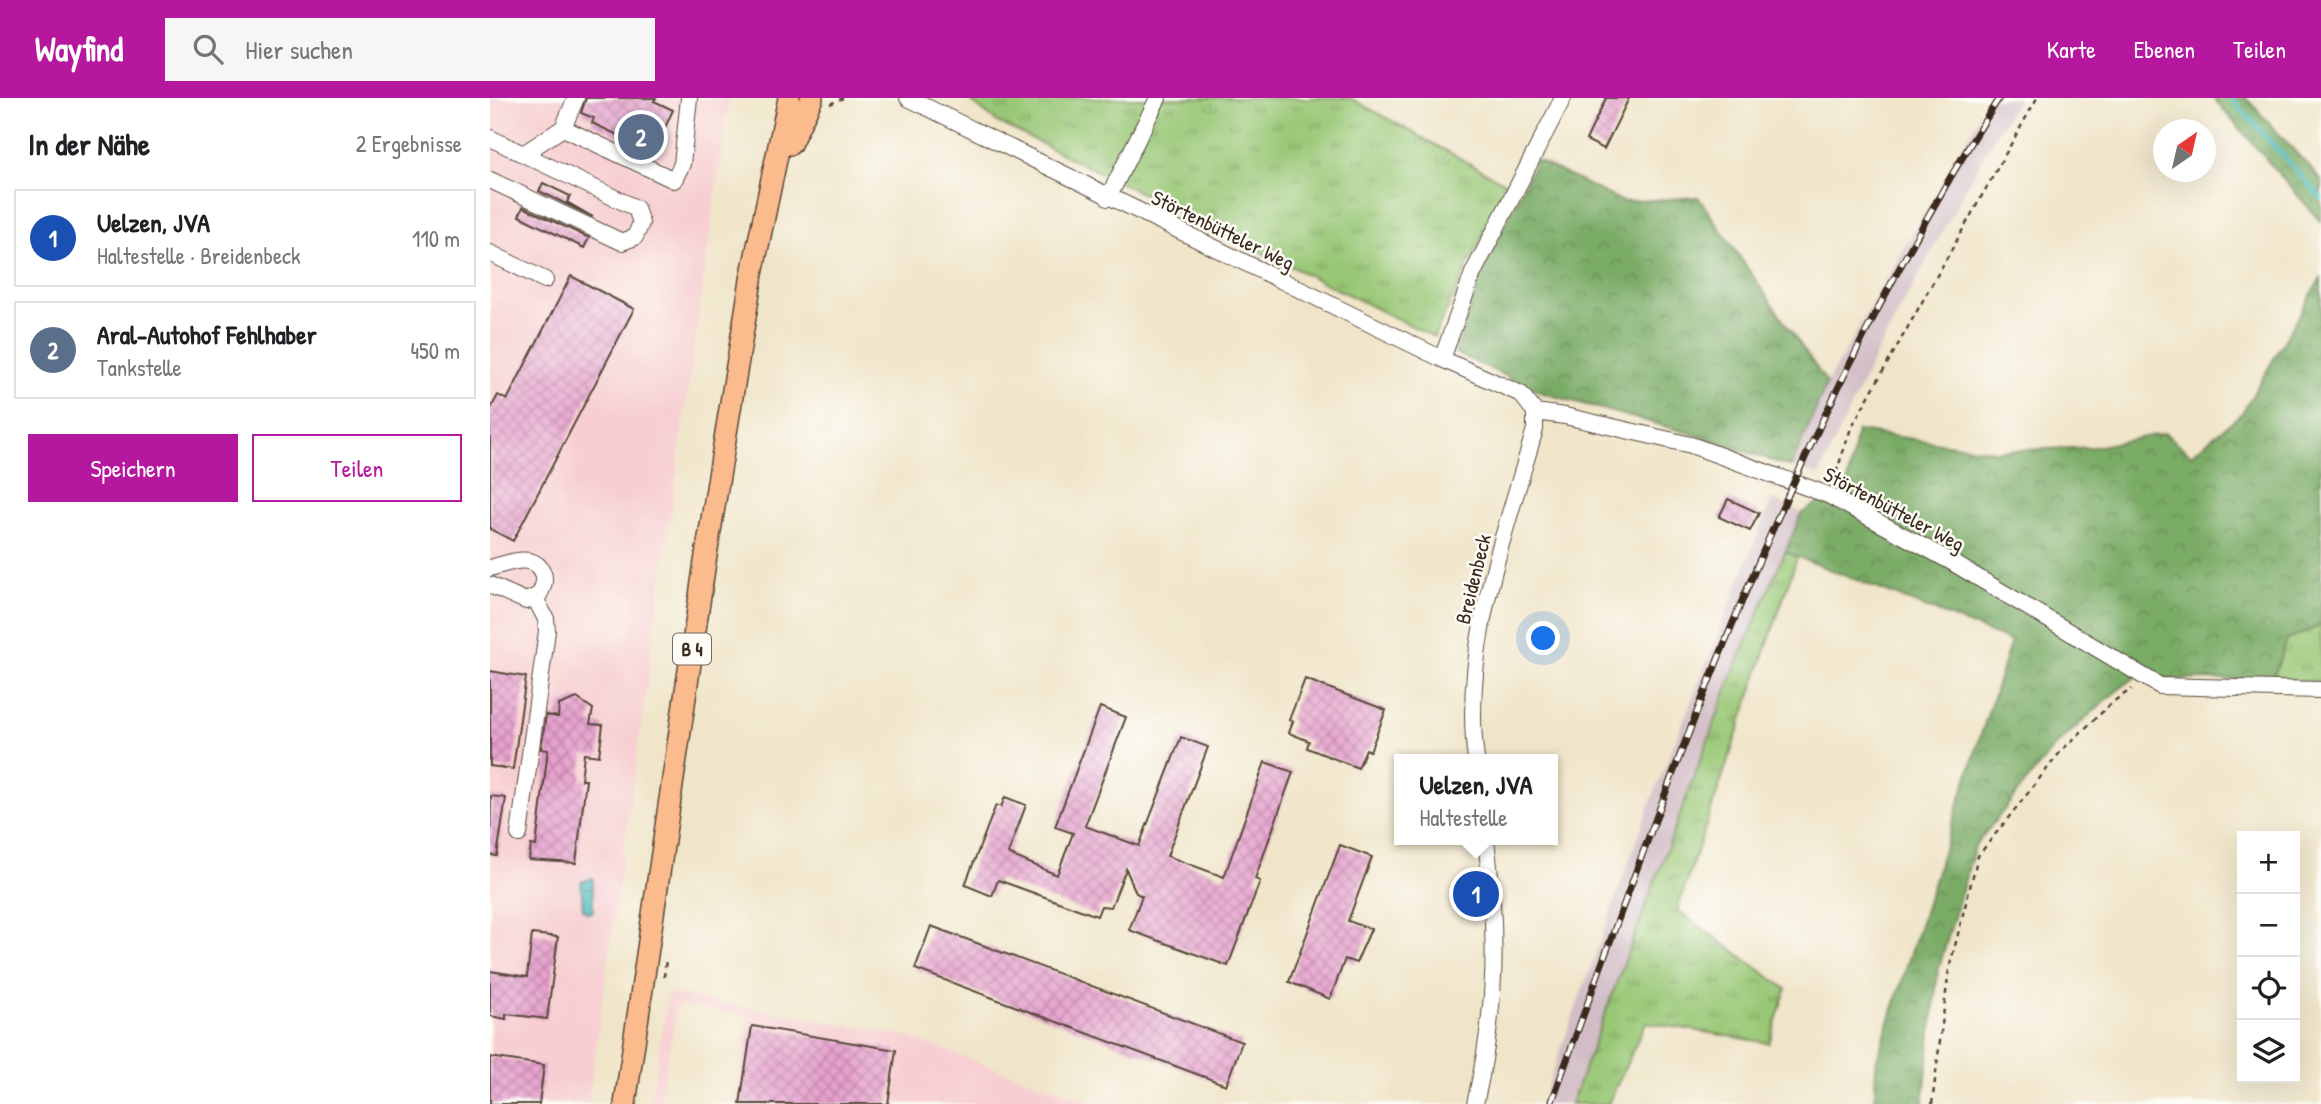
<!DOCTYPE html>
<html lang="de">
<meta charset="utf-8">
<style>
body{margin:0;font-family:"Patrick Hand",sans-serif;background:#f6f6f6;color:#202124}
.controls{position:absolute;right:21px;bottom:21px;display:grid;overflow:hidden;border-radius:0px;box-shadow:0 7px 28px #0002}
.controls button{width:63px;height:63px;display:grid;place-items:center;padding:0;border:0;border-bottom:2px solid #e0e0e0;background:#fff;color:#202124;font:35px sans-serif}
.compass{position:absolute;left:1663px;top:21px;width:63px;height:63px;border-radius:50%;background:#fff;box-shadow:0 7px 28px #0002;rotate:34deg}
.you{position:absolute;left:1054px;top:541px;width:24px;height:24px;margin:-18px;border:5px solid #fff;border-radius:50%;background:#1a73e8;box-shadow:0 0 0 10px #1a73e833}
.badge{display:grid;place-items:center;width:46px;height:46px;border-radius:50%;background:#b5179e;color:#fff;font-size:23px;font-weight:700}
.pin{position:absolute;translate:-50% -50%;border:4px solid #fff;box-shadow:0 2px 7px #0006}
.popup{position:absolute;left:904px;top:656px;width:164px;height:91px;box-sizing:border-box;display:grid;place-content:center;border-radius:0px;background:#fff;filter:drop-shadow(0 2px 5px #0005);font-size:23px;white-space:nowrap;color:#757577}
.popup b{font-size:26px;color:#202124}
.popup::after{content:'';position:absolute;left:50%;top:100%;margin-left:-14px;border:14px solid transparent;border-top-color:#fff}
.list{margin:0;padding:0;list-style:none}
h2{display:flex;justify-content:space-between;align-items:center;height:91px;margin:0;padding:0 28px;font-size:30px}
h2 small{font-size:23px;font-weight:400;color:#757577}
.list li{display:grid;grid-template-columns:46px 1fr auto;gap:21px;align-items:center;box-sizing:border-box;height:98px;margin:0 14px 14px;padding:0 14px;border:2px solid #e0e0e0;border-radius:0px}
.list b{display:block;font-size:26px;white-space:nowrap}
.list p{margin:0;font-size:23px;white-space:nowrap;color:#757577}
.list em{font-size:23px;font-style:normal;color:#757577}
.actions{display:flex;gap:14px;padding:21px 28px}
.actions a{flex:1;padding:16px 0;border:2px solid #b5179e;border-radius:0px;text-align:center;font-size:24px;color:#b5179e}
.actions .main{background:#b5179e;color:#fff}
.icon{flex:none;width:38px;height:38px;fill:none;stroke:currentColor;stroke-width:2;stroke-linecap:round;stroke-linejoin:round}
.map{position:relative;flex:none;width:1831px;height:1006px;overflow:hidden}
header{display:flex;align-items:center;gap:42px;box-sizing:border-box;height:98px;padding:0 35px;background:#b5179e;color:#fff}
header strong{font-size:33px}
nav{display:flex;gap:38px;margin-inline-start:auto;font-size:24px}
.search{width:490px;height:63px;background:#f6f6f6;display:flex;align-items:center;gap:18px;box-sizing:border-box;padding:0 24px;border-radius:0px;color:#757577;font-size:26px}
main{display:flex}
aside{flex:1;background:#fff}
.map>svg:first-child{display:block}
</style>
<header>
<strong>Wayfind</strong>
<div class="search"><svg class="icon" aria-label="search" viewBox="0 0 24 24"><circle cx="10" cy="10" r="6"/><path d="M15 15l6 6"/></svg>Hier suchen</div>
<nav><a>Karte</a><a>Ebenen</a><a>Teilen</a></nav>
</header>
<main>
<aside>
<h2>In der Nähe<small>2 Ergebnisse</small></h2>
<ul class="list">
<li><span class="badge" style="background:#1a4fb4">1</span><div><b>Uelzen, JVA</b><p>Haltestelle · Breidenbeck</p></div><em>110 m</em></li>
<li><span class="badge" style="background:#5c6f8a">2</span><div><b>Aral-Autohof Fehlhaber</b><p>Tankstelle</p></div><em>450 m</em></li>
</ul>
<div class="actions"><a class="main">Speichern</a><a>Teilen</a></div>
</aside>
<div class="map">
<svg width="1831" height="1006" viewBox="0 0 1831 1006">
<defs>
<pattern id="grass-tufts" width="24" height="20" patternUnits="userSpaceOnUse" patternTransform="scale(1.75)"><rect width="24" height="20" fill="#98c775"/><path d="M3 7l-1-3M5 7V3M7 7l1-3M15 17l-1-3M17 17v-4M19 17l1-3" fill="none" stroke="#7da25f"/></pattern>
<pattern id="forest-crowns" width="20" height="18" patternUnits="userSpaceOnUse" patternTransform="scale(1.75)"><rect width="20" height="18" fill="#7aac66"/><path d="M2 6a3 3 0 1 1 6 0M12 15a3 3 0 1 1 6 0" fill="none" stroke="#658c53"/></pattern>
<pattern id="water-ripples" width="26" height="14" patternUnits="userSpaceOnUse" patternTransform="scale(1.75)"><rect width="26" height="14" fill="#4ab9c1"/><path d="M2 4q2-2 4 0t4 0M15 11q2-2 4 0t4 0" fill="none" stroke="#3f979c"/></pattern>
<pattern id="building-cross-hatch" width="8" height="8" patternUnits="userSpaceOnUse" patternTransform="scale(1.75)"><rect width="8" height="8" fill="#e7a2ce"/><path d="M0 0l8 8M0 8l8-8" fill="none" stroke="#bc84a7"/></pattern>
</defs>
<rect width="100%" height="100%" fill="#fdfcf7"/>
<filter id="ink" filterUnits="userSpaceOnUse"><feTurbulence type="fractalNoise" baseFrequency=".0143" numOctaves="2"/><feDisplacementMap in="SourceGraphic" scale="14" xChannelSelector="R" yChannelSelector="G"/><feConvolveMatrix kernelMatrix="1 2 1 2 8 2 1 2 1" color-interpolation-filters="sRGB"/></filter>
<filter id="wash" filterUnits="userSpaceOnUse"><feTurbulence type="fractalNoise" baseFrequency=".00686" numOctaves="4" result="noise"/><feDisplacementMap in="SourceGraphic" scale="28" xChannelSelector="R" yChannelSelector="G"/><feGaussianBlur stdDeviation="1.57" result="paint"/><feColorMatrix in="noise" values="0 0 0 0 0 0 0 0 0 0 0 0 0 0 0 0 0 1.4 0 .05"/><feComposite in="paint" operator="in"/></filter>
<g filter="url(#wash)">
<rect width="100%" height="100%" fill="#f0e5c9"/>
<path fill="#f7cfd2" d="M0 0H239L98 1006H0Z
M178 895 416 938 607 1006H398L406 952 263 928 250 1006H246L258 919 187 907 170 1006H160Z"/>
<path fill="#d2bdc6" d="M1500 0H1529L1503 40 1379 270 1329 377 1301 369 1337 285Z
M1282 401 1312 415 1244 573 1081 1006H1051L1160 706Z"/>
<path fill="url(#grass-tufts)" stroke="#6a784a" stroke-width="2" d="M477 0H860L1017 86 944 239 507 24Z
M1295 454 1308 457 1187 812 1296 891 1279 945 1156 924 1118 1006H1081L1244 573Z
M1831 527V583L1782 582 1797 542Z"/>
<path fill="url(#forest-crowns)" stroke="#5a6b42" stroke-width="2" d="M1723 0H1756L1831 82V124Z
M1046 62 1133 104 1208 99 1337 285 1301 369 1203 336 1053 295 965 255 991 178Z
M1831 180V527L1797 542 1782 582 1674 581 1657 570 1619 599 1565 648 1485 748 1448 873 1433 1006H1385L1386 964 1521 543 1295 454 1312 415 1357 387 1367 333 1505 353 1605 349 1675 335 1701 357 1752 315Z"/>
<path fill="url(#water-ripples)" stroke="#427270" stroke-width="2" d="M103 780V813L98 815 93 811 91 784Z"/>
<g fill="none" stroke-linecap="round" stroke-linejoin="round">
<path stroke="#4ab9c1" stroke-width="4.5" d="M1741 0 1831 100"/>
</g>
<g id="blocks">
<path fill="url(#building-cross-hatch)" d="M96 0H166L164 3 183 12 164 54 102 25 104 20 91 15Z
M1116 0H1139L1114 51 1096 42Z
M53 85 80 98 77 104 103 119 49 93Z
M33 109 99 140 94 150 29 118Z
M81 178 144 211 23 443 0 431V312L8 297 17 302Z
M1238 401 1269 415 1260 433 1229 419Z
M0 573 36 579 23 671 0 668Z
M815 581 896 612 880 653 876 651 868 670 817 650 819 643 799 635 803 623 799 622Z
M87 600 103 611 100 626 113 627 109 658 94 656 91 682H96L86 765 39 762 41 747 46 748 58 652 51 651 56 617 68 619 69 607Z
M610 609 636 619 595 728 649 748 691 639 718 649 677 758 734 779 775 664 803 674 765 781 770 783 738 868 639 832 652 798 646 795 636 771 621 809 611 808 607 818 508 782 502 798 475 787 506 707 511 709 515 699 536 707 518 756 567 777 583 735 565 729Z
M1 698 16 700 7 758 0 757Z
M850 747 882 759 858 823 881 831 866 865 855 861 840 901 799 884Z
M441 828 752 944 736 987 425 871Z
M42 836 68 839 57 921 16 916V921L0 918V873L37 879Z
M262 928 406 952 398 1006H250Z
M0 959 54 967 49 1006H0Z"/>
</g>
</g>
<g filter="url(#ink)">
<use href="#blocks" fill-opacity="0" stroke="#564638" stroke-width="2"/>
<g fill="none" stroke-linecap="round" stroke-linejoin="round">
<g stroke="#564638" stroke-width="18">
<path id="minor" d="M86 0 73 30 184 82 192 66 199 0
M418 0 952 261 1031 296 1045 314 1075 318 1201 347 1338 397 1460 463 1670 588 1831 592
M0 40 33 56 73 30
M0 82 132 144 145 139 151 125 146 110 33 56
M618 100 668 0
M0 155 55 182
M952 261 983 175 1073 0
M0 470C16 466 44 453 53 475 56 483 53 490 49 497L36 503 0 487
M986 661C971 550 1015 437 1045 331V314
M29 736 57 533 56 521 45 500
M985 1006C1007 911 1008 838 996 742"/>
</g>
<g stroke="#564638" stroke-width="24">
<path id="major" d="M300 46 322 0
M135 1006 215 464 262 176 299 0"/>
</g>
<path stroke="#564638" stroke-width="2.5" stroke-dasharray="5 5" stroke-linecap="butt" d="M340 6 353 0
M1343 384 1361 330 1547 0
M174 879 176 861
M1442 1006 1459 871 1488 758 1572 652 1624 603 1642 591"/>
<use href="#minor" stroke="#fff" stroke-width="16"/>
<use href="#major" stroke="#fbbb8d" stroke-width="21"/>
<g stroke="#3b2a1e" stroke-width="7">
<path id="rail" d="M1061 1006C1186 661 1310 312 1509 0"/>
</g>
<use href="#rail" stroke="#fdfcf7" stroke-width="4.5" stroke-dasharray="13" stroke-linecap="butt"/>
</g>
</g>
<g text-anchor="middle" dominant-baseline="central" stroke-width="5" stroke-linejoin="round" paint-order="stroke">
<rect fill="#fdfcf7" stroke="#75695f" stroke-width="2" x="183" y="535.5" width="38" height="31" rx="5"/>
<g font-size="19" font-weight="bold" fill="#3b2a1e">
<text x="202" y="551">B 4</text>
</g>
<g font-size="21" fill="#3b2a1e" stroke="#fdfcf7">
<text transform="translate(733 132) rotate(26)">Störtenbütteler Weg</text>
<text transform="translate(1404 411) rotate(28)">Störtenbütteler Weg</text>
<text transform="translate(983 481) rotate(-76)">Breidenbeck</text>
</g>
</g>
</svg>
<div class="controls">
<button>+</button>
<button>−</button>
<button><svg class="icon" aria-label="locate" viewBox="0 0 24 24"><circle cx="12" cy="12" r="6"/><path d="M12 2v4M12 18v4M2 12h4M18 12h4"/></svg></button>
<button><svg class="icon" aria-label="layers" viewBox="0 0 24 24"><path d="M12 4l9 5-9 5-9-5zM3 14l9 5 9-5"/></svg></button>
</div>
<svg class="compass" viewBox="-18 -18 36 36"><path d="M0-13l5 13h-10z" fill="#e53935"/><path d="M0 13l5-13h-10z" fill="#757577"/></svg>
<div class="you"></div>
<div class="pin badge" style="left:986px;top:796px;background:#1a4fb4">1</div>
<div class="popup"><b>Uelzen, JVA</b>Haltestelle</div>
<div class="pin badge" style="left:151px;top:39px;background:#5c6f8a">2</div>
</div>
</main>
